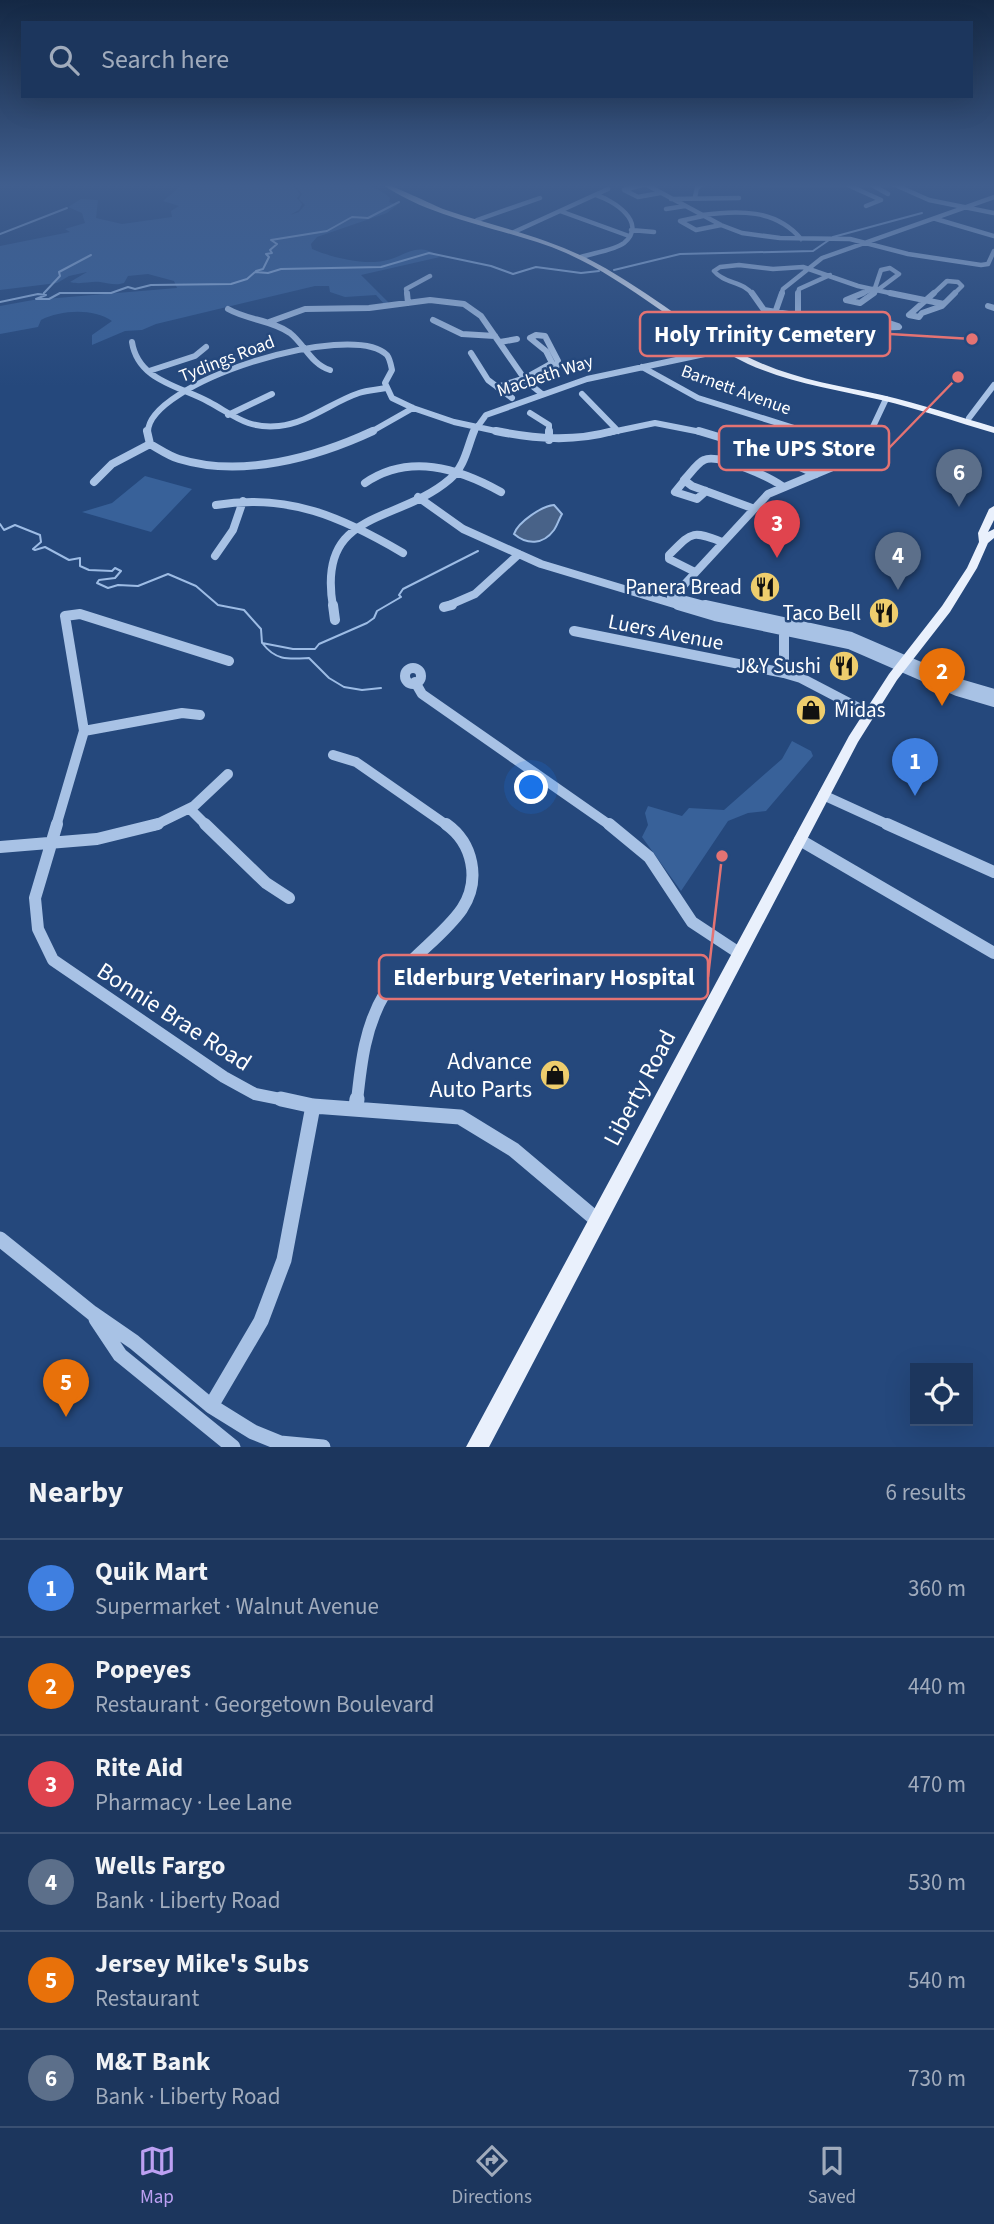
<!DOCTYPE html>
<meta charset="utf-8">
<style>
body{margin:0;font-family:"Source Sans 3",sans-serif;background:#294166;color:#f1f3f6}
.controls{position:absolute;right:21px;bottom:21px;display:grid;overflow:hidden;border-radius:0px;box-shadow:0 7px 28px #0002}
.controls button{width:63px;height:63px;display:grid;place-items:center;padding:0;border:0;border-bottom:2px solid #3a5072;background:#1c365d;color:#f1f3f6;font:35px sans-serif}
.you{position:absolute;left:532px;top:788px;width:24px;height:24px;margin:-18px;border:5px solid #fff;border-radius:50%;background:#1a73e8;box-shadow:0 0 0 10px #1a73e833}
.badge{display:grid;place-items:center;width:46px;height:46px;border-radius:50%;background:#bca0f2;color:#fff;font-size:23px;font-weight:700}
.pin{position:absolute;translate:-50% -58px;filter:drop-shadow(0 2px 4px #0008)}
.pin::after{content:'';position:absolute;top:37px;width:24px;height:21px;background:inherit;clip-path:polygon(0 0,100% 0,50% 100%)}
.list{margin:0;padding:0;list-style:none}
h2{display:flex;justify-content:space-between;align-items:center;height:91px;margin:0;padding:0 28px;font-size:30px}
h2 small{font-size:23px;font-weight:400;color:#a0abbc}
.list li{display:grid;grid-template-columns:46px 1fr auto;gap:21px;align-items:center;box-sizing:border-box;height:98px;padding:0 28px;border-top:2px solid #3a5072}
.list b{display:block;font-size:26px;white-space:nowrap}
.list p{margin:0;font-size:23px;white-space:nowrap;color:#a0abbc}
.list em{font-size:23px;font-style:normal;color:#a0abbc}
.icon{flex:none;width:38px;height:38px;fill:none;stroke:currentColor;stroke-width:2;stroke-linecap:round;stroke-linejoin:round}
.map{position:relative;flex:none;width:994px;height:1447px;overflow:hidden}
.search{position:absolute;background:#1c365d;box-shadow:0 7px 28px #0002;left:21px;right:21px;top:21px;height:77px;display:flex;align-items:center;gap:18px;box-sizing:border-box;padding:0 24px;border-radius:0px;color:#a0abbc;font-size:26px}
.sheet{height:679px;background:#1c365d}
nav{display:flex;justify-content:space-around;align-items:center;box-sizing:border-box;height:98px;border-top:2px solid #3a5072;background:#1c365d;font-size:19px;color:#a0abbc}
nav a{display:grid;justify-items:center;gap:4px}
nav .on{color:#bca0f2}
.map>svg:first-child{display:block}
</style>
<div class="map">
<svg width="994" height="1447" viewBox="0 0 994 1447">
<rect width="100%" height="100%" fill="#25487c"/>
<path fill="#386199" d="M183 184H291L300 194 297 198 302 204 299 210 290 215 299 212 305 205 299 199 302 194 294 184C324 184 367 176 390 198L389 202 397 205 387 213 317 237 311 244 312 249C330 257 363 265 383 261 406 257 416 240 440 257L361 275 390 304 385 305 376 295 345 297 330 292 329 286H315L156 324 142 330 125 331 92 345V335L112 321C93 308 61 310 41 320L38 327 0 334V306L33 300 177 288 174 281 148 274 128 276 124 283C115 286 109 283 100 282 89 281 81 285 70 282L87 272 69 276 57 283 0 290V246L70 232 65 229 85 223 82 213 68 207 81 199 98 200 96 218 122 224 172 217 171 211 179 206 163 201Z
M145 476 192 489 151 532 82 512 112 503Z
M792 741 811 751 813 756 766 811 748 813 728 821 681 891 642 837 648 825 645 813 648 806 682 816 689 808 724 810 782 759Z"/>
<path fill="#486288" stroke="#9dbce5" stroke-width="2" d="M554 505 562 514C559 519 557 526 554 530 543 545 527 545 514 534 518 522 542 506 554 505Z"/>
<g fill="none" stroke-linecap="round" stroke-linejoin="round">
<path stroke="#9dbce5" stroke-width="2" d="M0 234 67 208
M833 237 922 213
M614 270 680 254 813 251 829 240
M256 271 263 269 269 257 266 254 272 253 270 250 277 244 271 240 327 231 352 217 368 218 399 202
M44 293 60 276 59 272 91 255
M0 302 38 294 46 295 36 299H49L60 293H111L128 287 135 289 151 285 231 284 247 279 255 272 268 273 281 269 381 267 429 253 491 266 513 274 536 267 581 273 599 271
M0 524 4 530 15 525 40 535 41 542 33 549 35 550 45 547 69 560 80 558V566L89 570 112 571 115 568 121 571 115 578 99 580 97 583 108 588 118 585 138 586 168 574 196 586 218 605 244 610 261 629 262 643 293 649H315L319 644 367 623 374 618 377 611 401 597 399 595 403 589 478 551
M263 644C276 661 289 659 309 658L329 678 344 687 362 690 381 688"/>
<path stroke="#a8c2e5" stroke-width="4.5" d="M645 184 721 225 742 233 780 238 850 239 908 254 981 265 988 264 994 251
M646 184 624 190 638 197 660 193
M759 184H889
M893 184 929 200 994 213
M872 185 888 194
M850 186 881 200 866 206
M695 197 697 188 701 185
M671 199 739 198
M666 209 685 206
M560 211 629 236
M702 215C738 210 776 209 801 239
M703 216 680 221 696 230 721 225
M936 219 994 236
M477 220 540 198
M631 230 654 232
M514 232 608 189
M581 257C593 253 615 250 624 243 649 222 612 200 596 195
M407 295 406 289 430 276
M753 295C744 281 724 284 714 271L720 267 739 265 773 269 803 267 858 286 899 295
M781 295 783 289 822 258 994 197
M798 295 799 289 830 275
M859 295 875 288 881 270 890 268 899 274 871 295
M932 295 947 281 958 282 962 286 953 295"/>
<path stroke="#a8c2e5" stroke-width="6" d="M407 293 408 303
M752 293 764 310 874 328
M863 293 846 300 860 303 874 293
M890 293 944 304
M934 293 909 315 919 317 922 313 942 306 955 293
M988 306 994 308
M228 309C247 320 272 320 290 333 305 345 311 364 330 370
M433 320 462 334 495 336
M883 321 898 326 899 327 874 328Z
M269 322 305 309 369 308 430 300 464 304 481 316 526 381 542 394
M784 332 798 319V293
M536 335 545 336 558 361 556 368 525 378 552 363 546 351 530 338Z
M845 338 871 346 865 350 849 346Z
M132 342C138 381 180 386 209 402 235 416 247 429 279 426 308 423 332 402 359 393 368 390 377 390 386 388
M500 342 517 339
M471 353 488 380 512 398
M642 367 698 398 810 433
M149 371 195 356 206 347
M497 387 525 378
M582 394 618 431
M413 408 454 422 505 433
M530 413 549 425V433
M228 415 272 394
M969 418 994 385
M148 433C145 383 351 319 387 355 390 359 391 365 392 370L385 383 392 398 413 408
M369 433 413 408
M473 433 486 415 587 379 728 349 752 341 770 327 782 293
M607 433 655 423 706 433
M870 433 886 399"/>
<path stroke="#a8c2e5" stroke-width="8" d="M147 431 150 444C159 449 169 456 179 459 241 478 315 458 373 431
M496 431C536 439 573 442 613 431
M549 431V440
M699 431 762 450 816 474
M804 431 862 449 871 431
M684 481 675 492 697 499 706 491
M94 482 112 464 150 444
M365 483C409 453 458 468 501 492
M418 497 463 529 541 564 684 607
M216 505C288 493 342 517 403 553
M752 508 692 486 684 480C690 474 697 463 704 460 718 453 769 477 782 486
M215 556 233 530 243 501
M695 572 669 559V555C692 532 691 530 722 542
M671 596 712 607
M671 599 768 494 842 463
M333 607C316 508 397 525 450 479 465 466 467 448 474 431
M445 607 475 594 519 554"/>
<path stroke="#a8c2e5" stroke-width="10" d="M333 605 335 620
M678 605 715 616 849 644 957 691 994 702
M705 605 851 637 960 684 994 694
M444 607 452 605
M784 627V673
M574 631 784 673 801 678 868 713
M405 676a8 8 0 1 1 16 0a8 8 0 1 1-16 0Z
M415 682 422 694 611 826
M84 731 182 713 200 715
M333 755 356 762 448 826
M823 795 891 826
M190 809 207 826
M56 826 84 731 65 616 80 614 229 661
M153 826 194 806 228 774"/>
<path stroke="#a8c2e5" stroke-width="12" d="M57 824 35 898 38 929 53 960 224 1077 255 1094 290 1101
M205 824 266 883 289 898
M609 824 649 857 692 922 739 953
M887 824 994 872
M800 840 994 953
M0 847 97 839 158 824
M357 1101C361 1063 365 1026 385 993 406 959 442 938 462 909 481 880 473 843 446 824"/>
<path stroke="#a8c2e5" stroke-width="15" d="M281 1099 313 1106 460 1117 514 1150 597 1220
M356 1107 357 1099
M0 1239 92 1313 134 1342 211 1406 253 1432 280 1443 323 1447
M96 1319 120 1355 233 1447
M211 1406 261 1321 284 1260 313 1106"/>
<path fill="#e9f0fc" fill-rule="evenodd" d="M382 184C392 184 432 205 446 210 496 227 548 237 596 263 650 292 697 334 754 360 794 379 839 386 882 395 920 404 957 416 994 427V433C956 422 919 409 881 400 837 390 790 383 748 364 684 333 631 282 566 253 508 228 434 221 382 184Z
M994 506V520L988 532 994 529V538L988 543 977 568 950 612 897 680 858 742 489 1447H466L849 736 889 674 942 606 967 568 979 542 978 533 989 509Z"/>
</g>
<linearGradient id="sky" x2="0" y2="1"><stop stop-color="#142844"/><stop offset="0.48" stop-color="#405e8e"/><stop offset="1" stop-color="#405e8e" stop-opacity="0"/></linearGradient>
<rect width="994" height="386" fill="url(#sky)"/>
<defs>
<g id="restaurant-disc" transform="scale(1.575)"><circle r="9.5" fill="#eecd6d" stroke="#25487c"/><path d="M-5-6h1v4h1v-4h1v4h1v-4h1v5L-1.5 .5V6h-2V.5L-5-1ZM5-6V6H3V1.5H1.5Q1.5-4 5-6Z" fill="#111"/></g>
<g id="shop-disc" transform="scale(1.575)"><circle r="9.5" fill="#eecd6d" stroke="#25487c"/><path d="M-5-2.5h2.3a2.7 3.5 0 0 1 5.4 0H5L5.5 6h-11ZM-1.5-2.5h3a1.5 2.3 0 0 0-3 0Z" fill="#111"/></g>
</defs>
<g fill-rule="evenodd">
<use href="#restaurant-disc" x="765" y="587"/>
<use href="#restaurant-disc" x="884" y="613"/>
<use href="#restaurant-disc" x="844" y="666"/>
<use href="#shop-disc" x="811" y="710"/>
<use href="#shop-disc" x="555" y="1075"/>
</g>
<g text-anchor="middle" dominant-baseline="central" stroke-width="5" stroke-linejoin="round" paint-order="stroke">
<g font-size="18" fill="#fff" stroke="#25487c">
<text transform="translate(227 359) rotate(-21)">Tydings Road</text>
<text transform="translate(545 376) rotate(-18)">Macbeth Way</text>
<text transform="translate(736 390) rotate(20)">Barnett Avenue</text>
</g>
<g font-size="21" fill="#fff" stroke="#25487c" text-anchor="end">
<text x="742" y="587">Panera Bread</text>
<text x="861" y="613">Taco Bell</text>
<text x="821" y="666">J&amp;Y Sushi</text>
<text x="834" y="710" text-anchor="start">Midas</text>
</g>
<g font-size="21" fill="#fff" stroke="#25487c">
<text transform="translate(666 632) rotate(11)">Luers Avenue</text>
</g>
<g font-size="24" fill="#fff" stroke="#25487c">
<text transform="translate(174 1017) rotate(33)">Bonnie Brae Road</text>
<text transform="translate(640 1088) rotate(-62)">Liberty Road</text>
</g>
<g font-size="24" fill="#fff" stroke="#25487c" text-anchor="end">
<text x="532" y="1061">Advance<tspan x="532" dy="28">Auto Parts</tspan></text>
</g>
</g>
<path fill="none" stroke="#e47373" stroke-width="2.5" d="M972 339L890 334M958 377L889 448M722 856L708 977"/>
<g fill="#e47373" stroke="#25487c" stroke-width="2.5">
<circle cx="972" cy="339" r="7"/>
<circle cx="958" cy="377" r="7"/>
<circle cx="722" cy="856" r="7"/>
</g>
<g fill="#25487c" stroke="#e47373" stroke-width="2.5">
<rect x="640" y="312" width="250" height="44" rx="7"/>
<rect x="719" y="426" width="170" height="44" rx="7"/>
<rect x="379" y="955" width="329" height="44" rx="7"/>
</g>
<g font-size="23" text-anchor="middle" font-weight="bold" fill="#fff">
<text x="765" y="342">Holy Trinity Cemetery</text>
<text x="804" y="456">The UPS Store</text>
<text x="544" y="985">Elderburg Veterinary Hospital</text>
</g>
</svg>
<div class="controls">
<button><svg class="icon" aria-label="locate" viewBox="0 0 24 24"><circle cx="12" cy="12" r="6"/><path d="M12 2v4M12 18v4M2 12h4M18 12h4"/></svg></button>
</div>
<div class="you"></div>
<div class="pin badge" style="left:915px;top:796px;background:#3f7fe0">1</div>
<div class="pin badge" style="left:942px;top:706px;background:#e8710a">2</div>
<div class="pin badge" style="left:777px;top:558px;background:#e0444e">3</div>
<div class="pin badge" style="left:898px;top:590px;background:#5c6f8a">4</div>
<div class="pin badge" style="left:66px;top:1417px;background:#e8710a">5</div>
<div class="pin badge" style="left:959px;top:507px;background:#5c6f8a">6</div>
<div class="search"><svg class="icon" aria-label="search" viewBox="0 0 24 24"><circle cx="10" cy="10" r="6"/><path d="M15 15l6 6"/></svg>Search here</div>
</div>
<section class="sheet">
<h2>Nearby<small>6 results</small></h2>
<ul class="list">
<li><span class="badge" style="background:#3f7fe0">1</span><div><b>Quik Mart</b><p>Supermarket · Walnut Avenue</p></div><em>360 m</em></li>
<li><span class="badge" style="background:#e8710a">2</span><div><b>Popeyes</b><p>Restaurant · Georgetown Boulevard</p></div><em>440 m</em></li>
<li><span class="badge" style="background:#e0444e">3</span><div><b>Rite Aid</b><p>Pharmacy · Lee Lane</p></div><em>470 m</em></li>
<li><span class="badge" style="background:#5c6f8a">4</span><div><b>Wells Fargo</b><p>Bank · Liberty Road</p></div><em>530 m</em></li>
<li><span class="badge" style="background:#e8710a">5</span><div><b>Jersey Mike's Subs</b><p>Restaurant</p></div><em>540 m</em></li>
<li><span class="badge" style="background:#5c6f8a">6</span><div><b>M&amp;T Bank</b><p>Bank · Liberty Road</p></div><em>730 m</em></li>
</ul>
</section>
<nav>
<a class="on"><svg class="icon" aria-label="map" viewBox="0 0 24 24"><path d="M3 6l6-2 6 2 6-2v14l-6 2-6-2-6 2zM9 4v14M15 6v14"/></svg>Map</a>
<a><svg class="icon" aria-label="directions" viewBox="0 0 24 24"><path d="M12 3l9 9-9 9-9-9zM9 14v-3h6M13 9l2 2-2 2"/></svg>Directions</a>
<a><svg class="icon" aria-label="saved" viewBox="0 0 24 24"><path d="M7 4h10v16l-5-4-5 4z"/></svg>Saved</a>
</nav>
